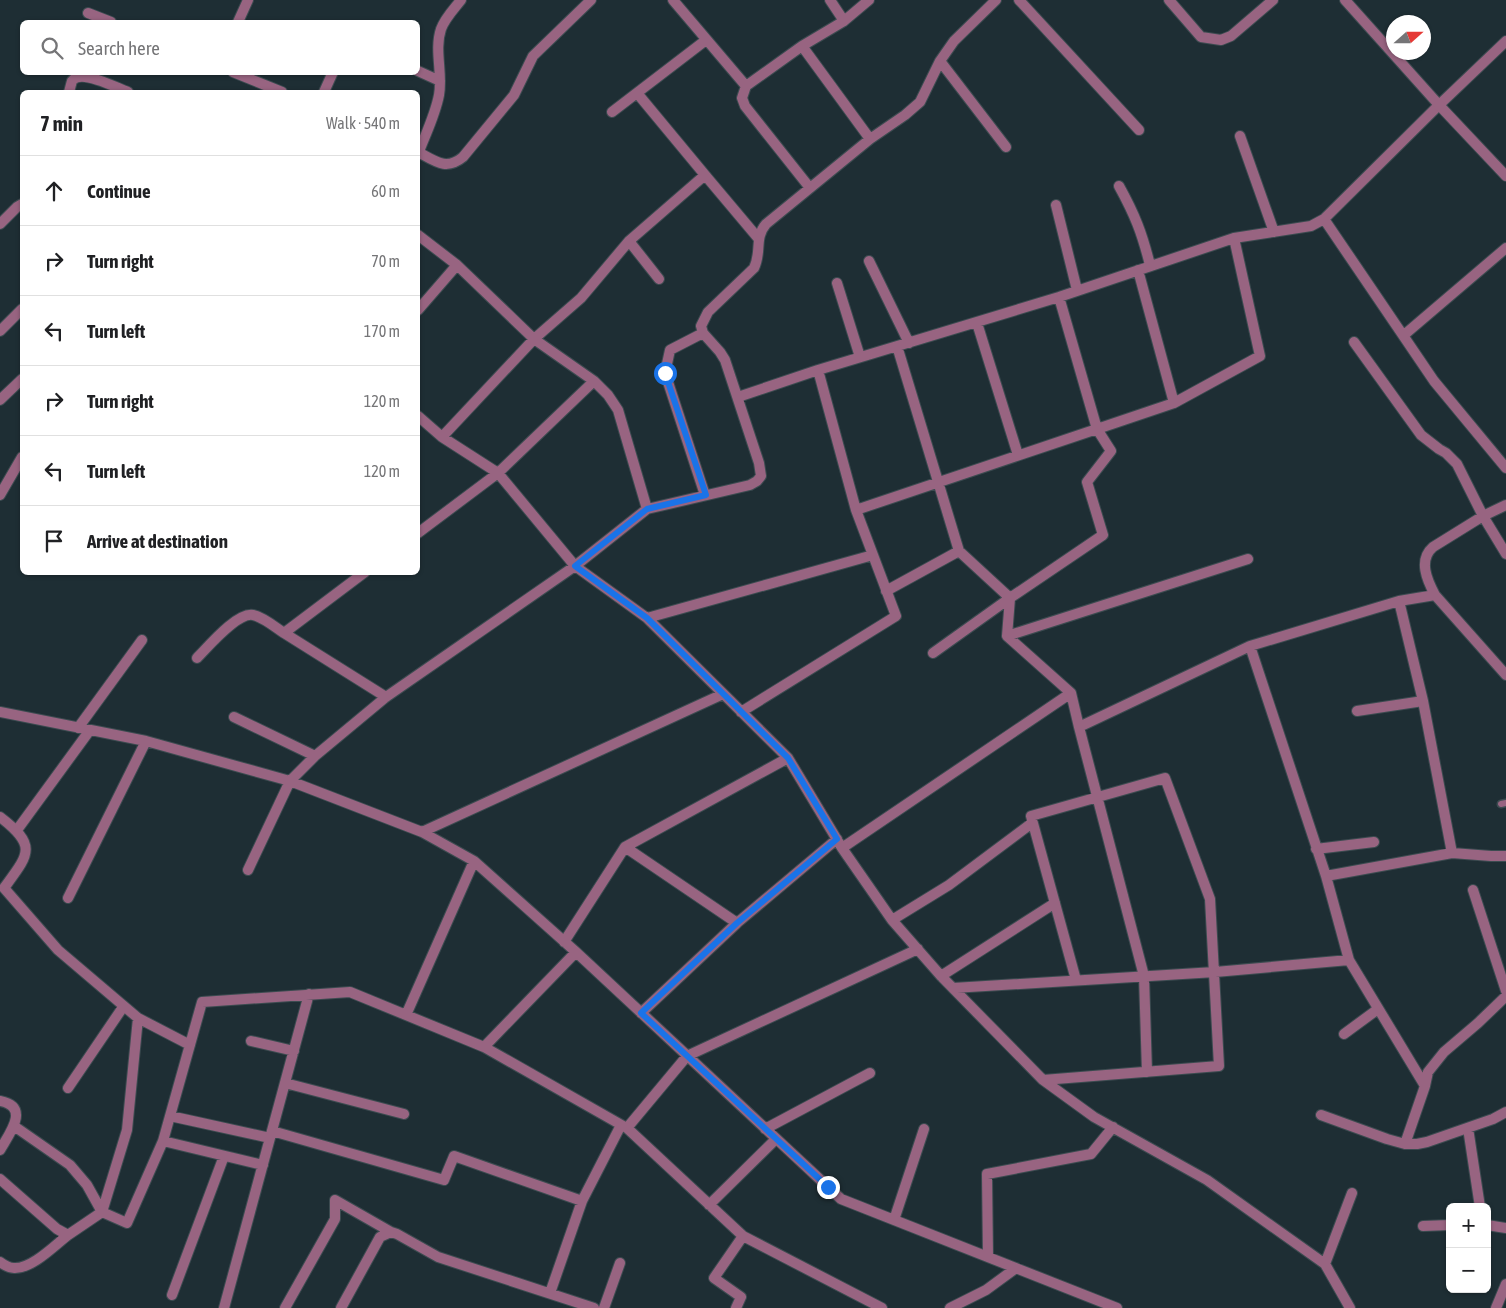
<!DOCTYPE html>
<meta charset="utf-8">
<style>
body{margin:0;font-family:"Asap Condensed",sans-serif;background:#f6f6f6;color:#202124}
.controls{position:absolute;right:15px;bottom:15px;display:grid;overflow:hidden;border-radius:8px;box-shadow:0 1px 4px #0004}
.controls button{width:45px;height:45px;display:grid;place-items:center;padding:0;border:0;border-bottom:1px solid #e0e0e0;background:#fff;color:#202124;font:25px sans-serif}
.compass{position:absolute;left:1386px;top:15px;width:45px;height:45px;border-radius:50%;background:#fff;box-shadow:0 1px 4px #0004;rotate:69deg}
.stop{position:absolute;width:15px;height:15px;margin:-11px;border:4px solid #1a73e8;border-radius:50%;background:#fff}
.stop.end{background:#1a73e8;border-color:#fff;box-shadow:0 1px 5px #0008}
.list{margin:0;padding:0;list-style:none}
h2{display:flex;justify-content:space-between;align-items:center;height:65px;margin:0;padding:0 20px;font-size:21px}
h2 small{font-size:16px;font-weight:400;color:#757577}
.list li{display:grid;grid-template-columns:32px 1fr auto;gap:15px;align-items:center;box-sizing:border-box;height:70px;padding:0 20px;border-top:1px solid #e0e0e0}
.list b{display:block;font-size:19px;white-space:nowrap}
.list em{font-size:16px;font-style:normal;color:#757577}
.icon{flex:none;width:28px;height:28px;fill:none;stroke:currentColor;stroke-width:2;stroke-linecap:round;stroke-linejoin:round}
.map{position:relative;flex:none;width:1506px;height:1308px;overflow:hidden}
.search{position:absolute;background:#fff;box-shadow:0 1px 4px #0004;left:20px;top:20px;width:400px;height:55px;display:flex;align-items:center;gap:12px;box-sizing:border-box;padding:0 18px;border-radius:8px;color:#757577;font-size:19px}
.panel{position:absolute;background:#fff;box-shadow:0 1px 4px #0004;left:20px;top:90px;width:400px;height:485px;border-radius:8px}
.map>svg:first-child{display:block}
</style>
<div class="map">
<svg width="1506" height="1308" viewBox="0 0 1506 1308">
<rect width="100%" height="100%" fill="#1e2e34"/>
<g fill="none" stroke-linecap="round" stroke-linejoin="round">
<g stroke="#3c4b50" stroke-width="9">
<path id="service" d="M1501 804 1506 803"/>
</g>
<g stroke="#3c4b50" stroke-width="12">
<path id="minor" d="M673 0 746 86
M830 0 844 21
M1019 0 1139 130
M1169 0 1201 37 1221 40 1231 36 1273 0
M88 13 111 22
M238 22 248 0
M802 46 870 139
M940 61 1006 147
M418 71 440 81
M233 72 282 92
M69 92C70 89 71 84 72 81 81 68 116 88 128 92
M324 92 333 72
M637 93 705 175
M612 112 706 40
M1240 136 1274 232
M418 152C435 161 446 171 463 157L514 95 533 56 591 0
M418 154C425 135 435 116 439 95 443 74 434 50 441 29 445 18 454 9 461 0
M1119 186C1135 215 1142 233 1150 265
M810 188 745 106 742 98 746 86 802 46 844 21 869 0
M1056 205 1077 290
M1324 219 1434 381 1506 468
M0 224 17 207 22 204
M418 235 457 265 534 339 594 381 608 395 618 410 647 509
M629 241 659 279
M869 261 909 343
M837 283 860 357
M418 310 457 265
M977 323 1018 455
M0 331 22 309
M703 333 670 350 665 373 705 495
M1404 335 1506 248
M1354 342 1421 435 1439 449 1446 453 1457 464 1483 516 1506 554
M738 397 818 370
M0 400 22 379
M1174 403 1260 356 1234 238
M418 416 442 437 498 473 575 566 647 618 788 758 842 848 892 920 941 976 1043 1080 1094 1117 1207 1180 1325 1264 1350 1308
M442 437 534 339 581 298 629 241 705 175 758 238
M0 495 22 457
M1506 505 1483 516 1433 547C1418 560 1427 580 1435 595L1506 675
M856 510 1097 429 1059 297
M418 533 498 473 594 381
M959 551 1010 598 1103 535 1087 482 1111 451 1097 429 1174 403 1138 270
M365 572 284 633 386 697
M886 591 959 551 897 346
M1399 601 1423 701 1452 853
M647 618 873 555
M1007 636 1248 559
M1250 646 1326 876 1349 960 1425 1086 1405 1144H1417L1427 1142 1493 1119 1506 1112
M933 653 1010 598 1007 636 1071 693
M197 658C208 647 237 612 253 615 263 617 275 627 284 633
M1357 711 1423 701
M0 712 146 741 290 781 422 832 474 861 576 952 841 1199 1117 1308
M741 712 896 616 856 510 818 370 1059 297 1234 238 1311 226 1324 219 1439 105 1506 41
M234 717 315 756
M1079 727 1144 976 1147 1072
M78 728 142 640
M0 817C38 846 29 854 4 888L58 950 138 1018 127 1130 102 1212 127 1223 163 1141 202 1002 350 992 484 1047
M17 830 90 730
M422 832 723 694
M842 848 1071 693 1079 727 1250 646 1399 601 1435 595
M1316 849 1374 842
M248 870 290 781 315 756 386 697 575 566 647 509 750 485 757 481 761 476 759 463 725 360 720 352 703 333 701 326 708 312 754 268C762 252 754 238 766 224L870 139 905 115 920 102 940 61 954 41 996 0
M1326 876 1452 853 1491 856H1506
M1473 890 1506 991
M68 898 146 741
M892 920 949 885 1032 823
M737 923 837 839
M564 942 625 847
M576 952 484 1047 625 1127
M941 976 1055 903
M953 988 1215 972 1349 960
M641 1013 737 923 625 847 788 758
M406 1015 474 861
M138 1018 190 1045
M1344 1034 1378 1009
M251 1041 294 1051
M1043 1080 1219 1066 1210 899 1165 778 1031 816 1076 980
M285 1083 404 1114
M1425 1086 1428 1072 1444 1052 1478 1023 1506 996
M68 1088 123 1007
M0 1101C31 1107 9 1134 0 1150
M1321 1115 1387 1139 1405 1144
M170 1116 270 1138
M1468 1128 1480 1207
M765 1129 870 1073
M272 1131 444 1180 454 1156 582 1201 621 1125
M163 1141 263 1165
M0 1179 57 1229 68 1235 102 1212 87 1185 70 1165 14 1126
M709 1205 776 1139
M894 1220 924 1129
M1487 1225 1506 1228
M1423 1226 1450 1225
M988 1257 987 1174 1091 1154 1113 1127
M0 1262C4 1265 9 1268 14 1268 32 1269 55 1245 68 1235
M1325 1264 1352 1193
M550 1293 582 1201
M172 1295 224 1156
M224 1308 309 994
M285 1308 335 1219V1200L391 1232
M341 1308 380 1237 391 1232 397 1234 438 1257 594 1308
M604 1308 620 1263
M736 1308 741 1297 714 1278 743 1236
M882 1308 743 1236 627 1128 687 1056 918 949
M950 1308 986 1290 1016 1268
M1496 1308 1506 1284"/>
</g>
<g stroke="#3c4b50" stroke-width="12">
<path id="tertiary" d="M1345 0 1439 105 1506 176"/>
</g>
<use href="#service" stroke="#986481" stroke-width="6"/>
<use href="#minor" stroke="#986481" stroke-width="10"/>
<use href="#tertiary" stroke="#986481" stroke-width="10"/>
</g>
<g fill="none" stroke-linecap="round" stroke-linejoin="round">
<path stroke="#1a73e8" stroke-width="6" d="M665 373 706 495 647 509 575 566 647 618 788 758 837 839 737 923 641 1013 828 1187"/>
</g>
</svg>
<div class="controls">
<button>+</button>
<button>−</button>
</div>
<svg class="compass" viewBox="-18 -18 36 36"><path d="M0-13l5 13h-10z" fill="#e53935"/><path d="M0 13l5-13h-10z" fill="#757577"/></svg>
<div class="stop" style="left:665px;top:373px"></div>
<div class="stop end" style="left:828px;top:1187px"></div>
<div class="search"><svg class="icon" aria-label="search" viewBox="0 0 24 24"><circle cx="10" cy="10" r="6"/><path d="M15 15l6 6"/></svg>Search here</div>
<section class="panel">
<h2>7 min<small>Walk · 540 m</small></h2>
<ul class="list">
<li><svg class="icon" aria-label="ahead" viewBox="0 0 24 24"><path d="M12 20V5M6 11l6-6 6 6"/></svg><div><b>Continue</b></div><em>60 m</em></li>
<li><svg class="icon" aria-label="right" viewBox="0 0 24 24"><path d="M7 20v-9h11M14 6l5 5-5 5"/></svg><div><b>Turn right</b></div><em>70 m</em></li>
<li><svg class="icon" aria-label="left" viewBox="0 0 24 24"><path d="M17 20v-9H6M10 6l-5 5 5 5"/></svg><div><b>Turn left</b></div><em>170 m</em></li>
<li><svg class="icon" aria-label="right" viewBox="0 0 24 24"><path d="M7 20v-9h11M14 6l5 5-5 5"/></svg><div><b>Turn right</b></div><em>120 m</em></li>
<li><svg class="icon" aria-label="left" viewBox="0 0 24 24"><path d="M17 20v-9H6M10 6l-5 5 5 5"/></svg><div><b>Turn left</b></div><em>120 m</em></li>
<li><svg class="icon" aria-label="arrive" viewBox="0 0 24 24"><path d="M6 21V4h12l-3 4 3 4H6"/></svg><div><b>Arrive at destination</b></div></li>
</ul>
</section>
</div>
